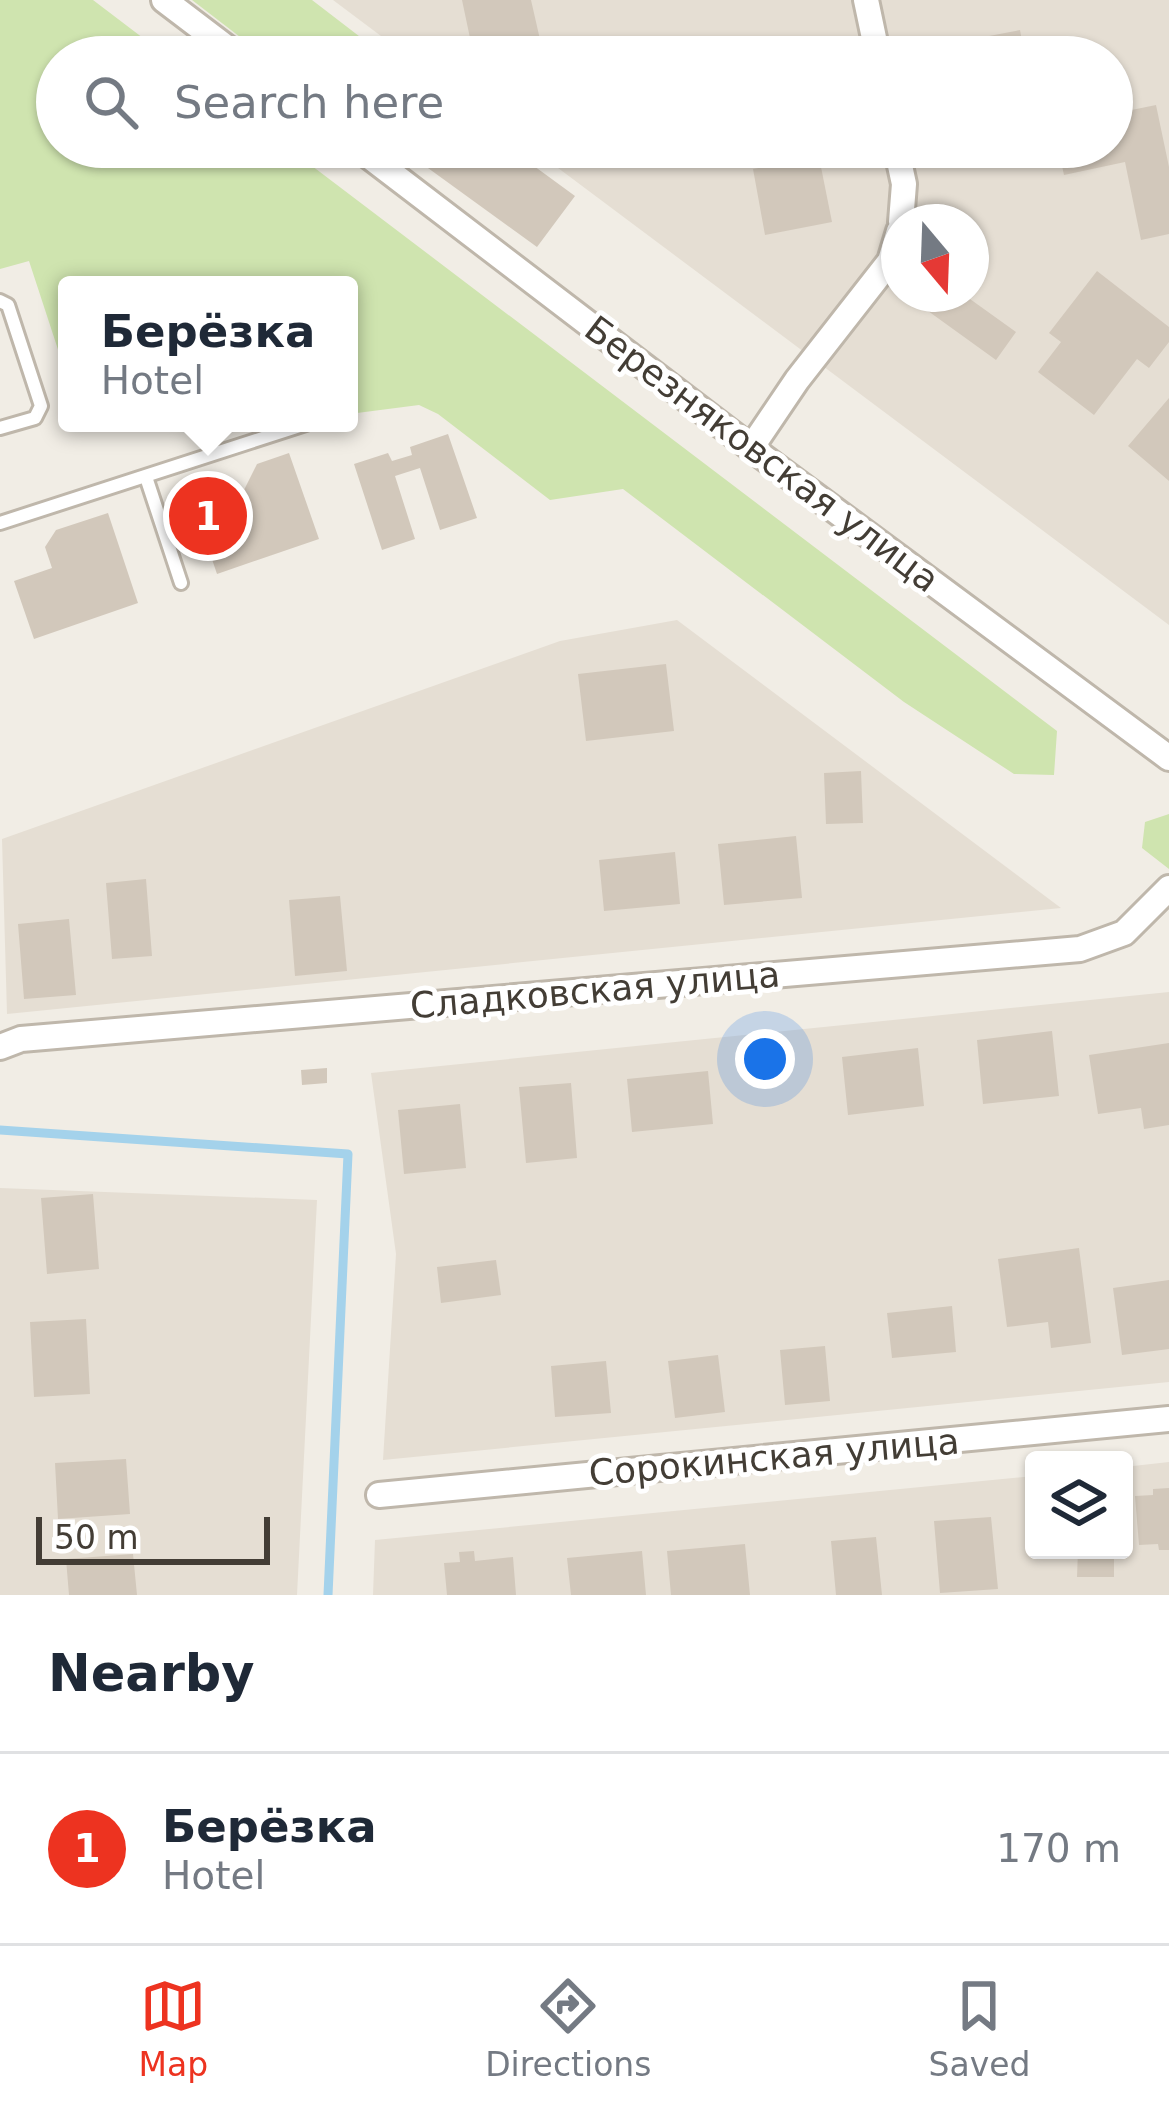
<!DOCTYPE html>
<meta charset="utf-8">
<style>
body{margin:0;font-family:"DejaVu Sans",sans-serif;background:#f2f2f3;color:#1f2937}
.controls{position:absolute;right:36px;bottom:36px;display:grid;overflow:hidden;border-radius:12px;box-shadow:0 3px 9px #0004}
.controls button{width:108px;height:108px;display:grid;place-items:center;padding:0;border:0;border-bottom:3px solid #e0e1e3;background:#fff;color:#1f2937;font:60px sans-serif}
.compass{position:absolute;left:881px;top:204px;width:108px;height:108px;border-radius:50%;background:#fff;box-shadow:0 3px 9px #0004;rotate:161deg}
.scale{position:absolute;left:36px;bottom:30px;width:234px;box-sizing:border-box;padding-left:12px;border:6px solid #433d35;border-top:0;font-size:33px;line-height:42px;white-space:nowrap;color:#433d35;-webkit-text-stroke:9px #fff;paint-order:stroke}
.you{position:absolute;left:765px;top:1059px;width:42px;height:42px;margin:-30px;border:9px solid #fff;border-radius:50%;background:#1a73e8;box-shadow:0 0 0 18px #1a73e833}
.badge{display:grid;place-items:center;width:78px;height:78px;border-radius:50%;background:#ed3320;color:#fff;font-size:39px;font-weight:700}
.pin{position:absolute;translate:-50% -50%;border:6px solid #fff;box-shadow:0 3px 12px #0006}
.popup{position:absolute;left:58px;top:276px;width:300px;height:156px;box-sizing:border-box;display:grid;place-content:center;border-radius:12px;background:#fff;filter:drop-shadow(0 3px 9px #0005);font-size:39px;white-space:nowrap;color:#747a83}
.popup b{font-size:45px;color:#1f2937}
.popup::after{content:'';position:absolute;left:50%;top:100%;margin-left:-24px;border:24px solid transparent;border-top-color:#fff}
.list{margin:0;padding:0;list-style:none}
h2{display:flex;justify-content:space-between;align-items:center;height:156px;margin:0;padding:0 48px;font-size:51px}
h2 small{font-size:39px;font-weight:400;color:#747a83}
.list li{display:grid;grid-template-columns:78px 1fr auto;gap:36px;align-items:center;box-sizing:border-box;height:192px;padding:0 48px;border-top:3px solid #e0e1e3}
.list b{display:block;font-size:45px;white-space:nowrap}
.list p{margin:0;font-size:39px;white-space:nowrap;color:#747a83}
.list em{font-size:39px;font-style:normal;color:#747a83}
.icon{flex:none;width:66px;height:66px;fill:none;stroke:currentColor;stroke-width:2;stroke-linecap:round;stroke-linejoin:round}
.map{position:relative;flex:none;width:1169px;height:1595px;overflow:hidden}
.search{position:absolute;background:#fff;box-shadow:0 3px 9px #0004;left:36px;right:36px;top:36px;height:132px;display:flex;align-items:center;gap:30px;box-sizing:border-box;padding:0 42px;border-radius:66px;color:#747a83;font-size:45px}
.sheet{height:348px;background:#fff}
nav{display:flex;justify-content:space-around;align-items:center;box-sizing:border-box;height:168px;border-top:3px solid #e0e1e3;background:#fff;font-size:33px;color:#747a83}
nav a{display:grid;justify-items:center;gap:6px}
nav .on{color:#ed3320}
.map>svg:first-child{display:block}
</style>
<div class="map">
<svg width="1169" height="1595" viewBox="0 0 1169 1595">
<rect width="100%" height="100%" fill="#f1ede5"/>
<path fill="#e5ded3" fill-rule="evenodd" d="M333 0H1169V625L530 147H1112V57H409ZM899 222H971V294H899Z
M677 620 1061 908 7 1014 2 839 560 641Z
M1169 992V1382L383 1460 396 1254 371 1073Z
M0 1188 317 1200 297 1595H0Z
M1169 1462V1595H373L375 1540 1034 1476V1550H1124V1467Z"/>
<path fill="#cfe4af" d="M0 0H93L168 57H57V147H287L1057 731 1054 775 1014 774 904 702 623 489 550 500 438 414 419 405 357 413 349 393V285H67V377L29 261 0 269Z
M192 0H312L368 43 358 57H266Z
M1169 814V869L1142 848 1145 822Z"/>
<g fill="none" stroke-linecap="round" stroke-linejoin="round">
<path stroke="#a4d2eb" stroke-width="9" d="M0 1130 348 1154 328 1595"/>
</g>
<path fill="#d2c8bb" d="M462 0H531L544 57H474Z
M1020 30 1025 57H966L963 41Z
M1156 105 1169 167V234L1141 240 1125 162 1064 175 1058 147H1112V114Z
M399 147H508L575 196 537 247Z
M819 157 832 222 765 235 753 169Z
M1097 271 1169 327V342L1149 368 1137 359 1094 415 1038 372 1061 342 1049 333Z
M913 294H963L1016 332 996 360 910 298Z
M1169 398V481L1128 446Z
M448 434 477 518 440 530 420 468 395 476 415 539 382 550 354 464 388 453 392 461 412 455 410 447Z
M289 453 319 539 217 574 198 518 237 504 257 464Z
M108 513 138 603 34 639 14 581 52 568 45 547 56 530Z
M666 664 674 731 586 741 578 674Z
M861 771 863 823 826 824 824 773Z
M796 836 802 898 724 905 718 844Z
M675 852 680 904 604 911 599 860Z
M146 879 152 956 112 959 106 883Z
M340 896 347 971 295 976 289 900Z
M69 919 76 995 24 999 18 924Z
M1052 1031 1059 1096 983 1104 977 1040Z
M1169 1043V1125L1144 1129 1141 1108 1098 1114 1089 1055Z
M918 1048 924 1106 848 1115 842 1057Z
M327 1068V1083L302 1085 301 1070Z
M708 1071 713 1124 632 1132 627 1079Z
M571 1083 577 1158 526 1163 519 1087Z
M460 1104 466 1168 404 1174 398 1110Z
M93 1194 99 1269 47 1274 41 1198Z
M1079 1248 1091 1343 1051 1348 1048 1322 1007 1327 998 1259Z
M496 1260 501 1295 441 1303 437 1267Z
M1169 1280V1349L1122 1355 1113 1288Z
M952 1306 956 1352 892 1358 887 1313Z
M86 1319 90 1394 34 1397 30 1322Z
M825 1346 830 1401 785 1405 780 1350Z
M718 1355 725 1412 675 1418 668 1361Z
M606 1361 611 1413 555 1417 551 1366Z
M126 1459 130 1514 58 1519 55 1463Z
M1169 1488V1550H1159L1158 1544 1139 1545 1135 1496 1153 1495V1489Z
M991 1517 998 1589 940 1593 934 1521Z
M876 1537 882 1595H836L831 1541Z
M745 1544 750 1595H671L667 1551Z
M1078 1550H1114V1577H1077Z
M474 1551 475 1561 513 1557 516 1595H447L444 1563 460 1562 459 1552Z
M642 1551 646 1595H571L567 1558Z
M133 1554 137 1595H69L66 1559Z"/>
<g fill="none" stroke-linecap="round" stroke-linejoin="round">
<g stroke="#bfb7ab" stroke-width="18">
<path id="service" d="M0 301 8 305 41 406 35 418 0 428
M146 477 181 583
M0 523 309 423"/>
</g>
<g stroke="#bfb7ab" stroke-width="30">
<path id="minor" d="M164 0 239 57
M866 0 878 57
M357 147 751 448 1169 758
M896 147 904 184 901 222
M751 448 797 380 890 261 899 231
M0 1047 21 1039 1080 949 1124 933 1169 888
M379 1495 1169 1419"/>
</g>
<use href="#service" stroke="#fff" stroke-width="12"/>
<use href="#minor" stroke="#fff" stroke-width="24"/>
</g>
<g text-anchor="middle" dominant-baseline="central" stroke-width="10" stroke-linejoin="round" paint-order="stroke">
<g font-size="36" fill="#433d35" stroke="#fff">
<text transform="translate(762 454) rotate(37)">Березняковская улица</text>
<text transform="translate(595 990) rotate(-5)">Сладковская улица</text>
<text transform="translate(774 1457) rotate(-5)">Сорокинская улица</text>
</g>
</g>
</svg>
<div class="controls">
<button><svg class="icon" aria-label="layers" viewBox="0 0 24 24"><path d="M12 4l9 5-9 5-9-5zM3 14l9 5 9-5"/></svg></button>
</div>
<svg class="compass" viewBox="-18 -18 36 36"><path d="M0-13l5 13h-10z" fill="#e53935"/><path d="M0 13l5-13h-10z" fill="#747a83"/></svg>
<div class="scale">50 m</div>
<div class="you"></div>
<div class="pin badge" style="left:208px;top:516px">1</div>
<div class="popup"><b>Берёзка</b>Hotel</div>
<div class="search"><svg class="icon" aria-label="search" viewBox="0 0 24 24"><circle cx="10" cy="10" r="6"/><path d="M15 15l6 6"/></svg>Search here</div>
</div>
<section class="sheet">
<h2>Nearby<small></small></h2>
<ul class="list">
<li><span class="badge">1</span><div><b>Берёзка</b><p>Hotel</p></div><em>170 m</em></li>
</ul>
</section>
<nav>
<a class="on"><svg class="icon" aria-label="map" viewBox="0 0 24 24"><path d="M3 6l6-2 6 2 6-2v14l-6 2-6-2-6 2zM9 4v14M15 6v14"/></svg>Map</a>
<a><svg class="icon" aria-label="directions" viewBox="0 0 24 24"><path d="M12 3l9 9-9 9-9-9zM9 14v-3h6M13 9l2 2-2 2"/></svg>Directions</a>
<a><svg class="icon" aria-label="saved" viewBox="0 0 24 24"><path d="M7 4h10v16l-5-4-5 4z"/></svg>Saved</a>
</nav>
